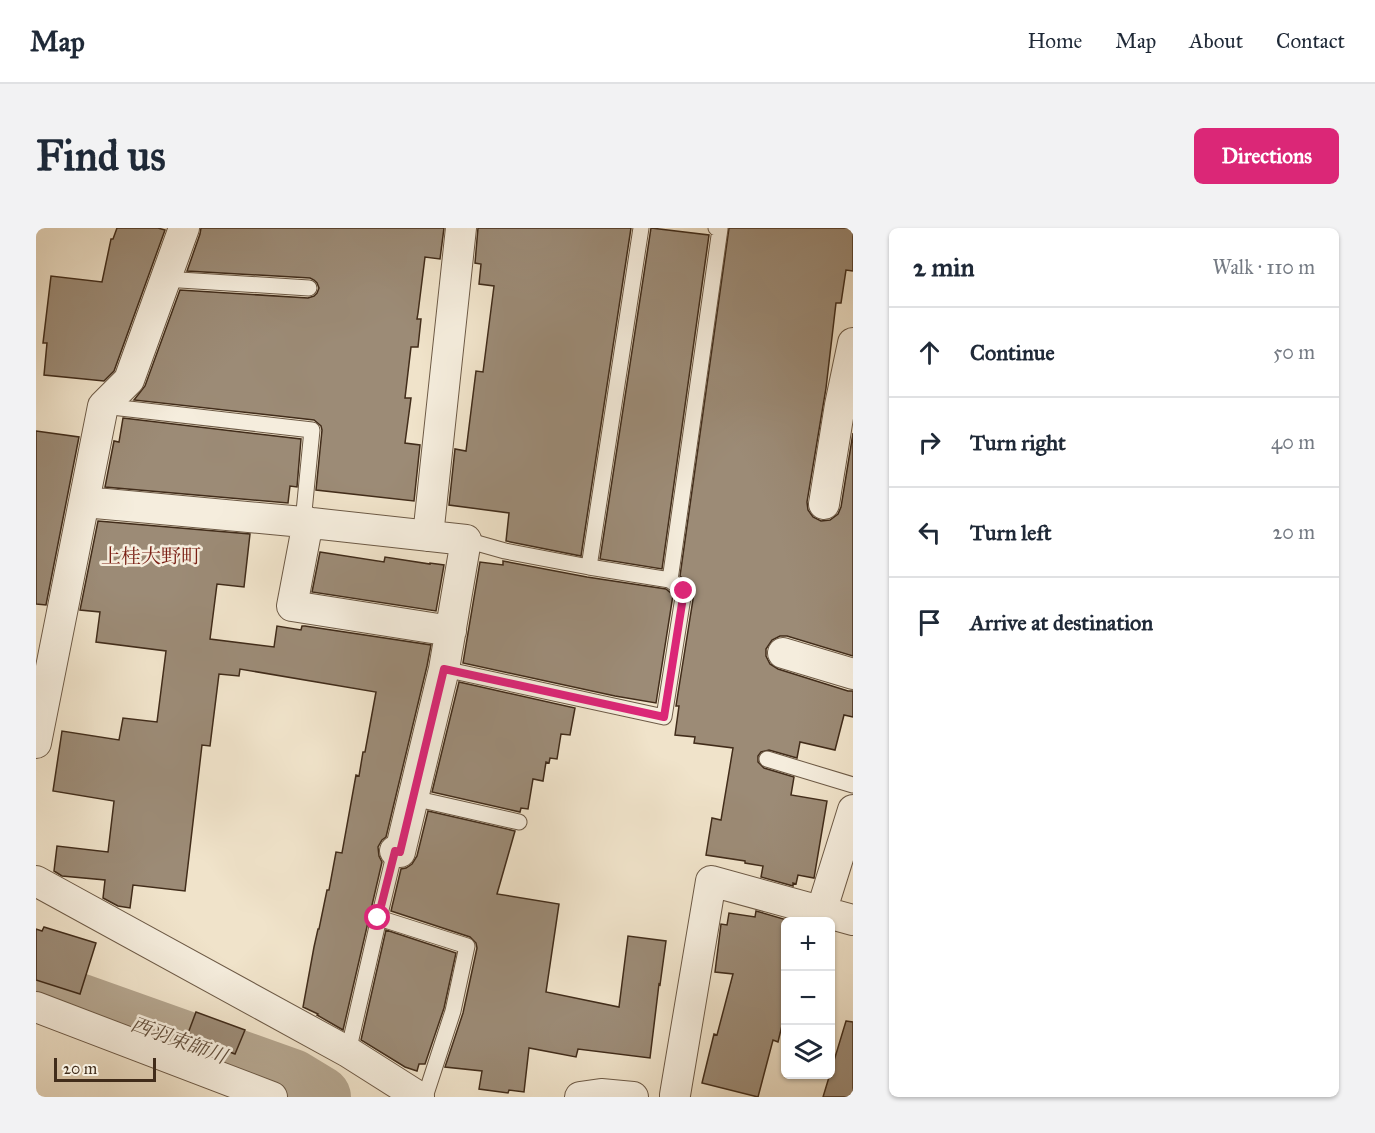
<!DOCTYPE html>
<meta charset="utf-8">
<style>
body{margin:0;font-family:"IM FELL Great Primer","Noto Serif JP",serif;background:#f2f2f3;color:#1f2937}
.controls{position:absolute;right:18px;bottom:18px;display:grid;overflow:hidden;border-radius:9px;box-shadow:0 2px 4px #0004}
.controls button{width:54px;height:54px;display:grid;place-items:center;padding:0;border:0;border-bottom:2px solid #e0e1e3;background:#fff;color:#1f2937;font:30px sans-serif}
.scale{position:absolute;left:18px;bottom:15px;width:102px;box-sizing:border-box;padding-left:6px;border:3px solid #412c1a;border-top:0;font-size:16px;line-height:21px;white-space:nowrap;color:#412c1a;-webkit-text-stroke:4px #f5eddd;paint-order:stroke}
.stop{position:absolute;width:18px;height:18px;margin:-14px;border:4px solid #db2777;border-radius:50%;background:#fff}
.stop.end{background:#db2777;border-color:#fff;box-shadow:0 2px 6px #0008}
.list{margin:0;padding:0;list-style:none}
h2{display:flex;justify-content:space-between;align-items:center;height:78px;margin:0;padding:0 24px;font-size:26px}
h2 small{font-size:20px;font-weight:400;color:#747a83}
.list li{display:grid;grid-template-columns:39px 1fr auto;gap:18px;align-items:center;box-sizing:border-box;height:90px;padding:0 24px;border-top:2px solid #e0e1e3}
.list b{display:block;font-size:22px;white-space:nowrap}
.list em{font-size:20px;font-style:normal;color:#747a83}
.icon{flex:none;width:33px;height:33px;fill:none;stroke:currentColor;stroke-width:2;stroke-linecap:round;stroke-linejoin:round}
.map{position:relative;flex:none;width:817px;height:869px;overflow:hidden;border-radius:9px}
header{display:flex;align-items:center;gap:36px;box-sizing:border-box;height:84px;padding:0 30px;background:#fff;border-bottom:2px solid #e0e1e3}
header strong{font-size:28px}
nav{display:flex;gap:33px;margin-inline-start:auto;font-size:21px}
.intro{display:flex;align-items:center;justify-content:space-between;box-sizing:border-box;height:144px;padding:0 36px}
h1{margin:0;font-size:42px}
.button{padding:15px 27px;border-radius:9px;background:#db2777;color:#fff;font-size:21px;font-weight:700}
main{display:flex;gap:36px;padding:0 36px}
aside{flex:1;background:#fff;border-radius:9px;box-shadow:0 2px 4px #0004}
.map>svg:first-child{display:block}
</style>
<header>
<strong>Map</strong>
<nav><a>Home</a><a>Map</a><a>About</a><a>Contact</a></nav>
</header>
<div class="intro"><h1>Find us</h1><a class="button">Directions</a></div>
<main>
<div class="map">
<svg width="817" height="869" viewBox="0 0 817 869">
<rect width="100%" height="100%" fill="#f0e3ca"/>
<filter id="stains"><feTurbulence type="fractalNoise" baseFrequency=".00333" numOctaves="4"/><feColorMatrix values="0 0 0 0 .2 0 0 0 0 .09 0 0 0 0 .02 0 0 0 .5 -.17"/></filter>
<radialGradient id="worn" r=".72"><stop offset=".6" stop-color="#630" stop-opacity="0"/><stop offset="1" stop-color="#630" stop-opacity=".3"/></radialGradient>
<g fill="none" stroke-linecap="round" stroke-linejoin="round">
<path stroke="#b4a58e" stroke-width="62" d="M0 761 256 852 284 869"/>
</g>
<path fill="#9c8b76" stroke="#412c1a" stroke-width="1.5" d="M81 0H122L129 2 78 143 68 153 8 147 11 115H7L15 48 66 54 75 11H77Z
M165 0H408L404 31 389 29 382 85 381 91H385L382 119H375L369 170H375L369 215 384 217 378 273 280 262 286 202 285 198 278 192 98 172 109 158 144 62 272 70 278 68 281 65 283 60 281 55 278 52 274 50 151 43 164 6Z
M442 0H595L545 328 470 313 473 285 413 277 419 221 430 223 440 143 447 144 458 58 443 56 445 36 439 35Z
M615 0 673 7 626 341 564 331Z
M693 0H817V43L810 42 805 75H800L790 160 771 274 772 282 777 289 785 293 794 292 802 286 805 279 817 205V428L751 408H744L736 412 730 421V428L734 436 742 441 812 463H817V489L808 487 799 522 764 514 761 530 733 522 725 524 722 528V534L728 540 758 549 755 567 791 573 778 650 762 647 760 656 757 655V658L725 649 727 638 709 635V633L670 627 676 590 685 592 697 520 658 515 659 509 639 507 643 478H640L658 365 657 360 654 356 644 348Z
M87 190 265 211 261 259 254 258 252 275 69 259 78 213 83 214Z
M0 203 43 209 10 377 0 376Z
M62 293 214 306 208 359 181 356 174 411 238 419 241 398 265 402 266 398H269L395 417 391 438 350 609 346 612 342 619 343 628 346 634 307 802 281 787 282 786 267 779 278 719 282 701H283L291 662H293L300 624 306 625 320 547 323 548 327 524H329L340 464 204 441 203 448 183 446 174 518 166 517 149 663 97 657 94 680 82 678 67 670 69 652 26 648 18 643 21 618 72 624 78 573 17 563 26 503 83 512 87 490 121 494 130 423 60 414 64 384 44 382Z
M284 324 348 334 349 329 394 336V335L408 337 400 383 276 364Z
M467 333 551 349 630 361 637 367 620 475 579 468 427 435 444 334 467 337Z
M423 454 539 480 534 507 525 506 521 531 514 530 513 535 510 534 507 553 497 551 492 581 485 580 484 584 396 564Z
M392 583 479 603 461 666 523 676 510 764 583 779 592 708 630 713 624 757 623 756 614 830 542 821 540 829 493 820 488 864 473 862 472 865 443 861 446 843 409 839 427 785 441 720 440 715 434 709 355 683 365 641 370 640 376 636 381 628Z
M720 683 751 692 750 693V781L742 814 737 812 722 869 666 855 678 806 681 807 697 746 679 744 685 696 691 697 693 685 719 689Z
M8 699 60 715 44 766 0 752V701L6 703Z
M350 702 420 725 408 780 389 836H383L381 843 369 839 325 812Z
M160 784 209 802 199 826 151 808Z
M810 793 817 794V869H787Z"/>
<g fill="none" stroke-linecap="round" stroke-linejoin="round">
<g stroke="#6d5a46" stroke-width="17">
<path id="service" d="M128 51 273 60
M67 178 276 202 267 294
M553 339 605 0
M634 352 684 1 680 0
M408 441 628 489 648 363 634 352 553 339 469 323 430 312
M731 531 817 557
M377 570 483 594
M343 690 359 623
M312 824 343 690 431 718 417 783 389 869"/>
</g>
<g stroke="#6d5a46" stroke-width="32">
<path id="minor" d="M48 274 267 294 430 312 408 441 364 624 359 623
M788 276 804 177 817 115
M272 294 256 378 415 403
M392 308 425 0
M747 425 817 446
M0 515 67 178 93 152 148 0
M0 653 312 824 383 869
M782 694 817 582
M0 779 236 869
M639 867 675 653 817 692
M544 869 565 866 597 869"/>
</g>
<use href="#service" stroke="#f5eddd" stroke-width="15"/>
<use href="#minor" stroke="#f5eddd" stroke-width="30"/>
</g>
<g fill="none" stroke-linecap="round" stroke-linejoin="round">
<path stroke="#db2777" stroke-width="8" d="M342 690 359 623 364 624 408 441 628 489 648 363"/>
</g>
<g text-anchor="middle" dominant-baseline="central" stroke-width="5" stroke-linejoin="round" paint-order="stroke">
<g font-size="20" fill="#7a1f14" stroke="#f5eddd">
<text x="115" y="328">上桂大野町</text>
</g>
<g font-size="20" font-style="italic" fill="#64503d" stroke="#f5eddd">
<text transform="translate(143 812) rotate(20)">西羽束師川</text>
</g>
</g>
<rect width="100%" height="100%" filter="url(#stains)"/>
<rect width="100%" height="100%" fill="url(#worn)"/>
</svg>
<div class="controls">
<button>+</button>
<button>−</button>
<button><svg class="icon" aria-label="layers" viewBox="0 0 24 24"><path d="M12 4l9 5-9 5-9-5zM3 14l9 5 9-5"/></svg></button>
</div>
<div class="scale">20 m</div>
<div class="stop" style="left:342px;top:690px"></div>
<div class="stop end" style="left:648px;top:363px"></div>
</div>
<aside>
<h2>2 min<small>Walk · 110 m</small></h2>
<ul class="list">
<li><svg class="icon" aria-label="ahead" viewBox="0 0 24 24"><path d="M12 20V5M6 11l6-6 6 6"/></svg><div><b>Continue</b></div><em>50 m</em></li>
<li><svg class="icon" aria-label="right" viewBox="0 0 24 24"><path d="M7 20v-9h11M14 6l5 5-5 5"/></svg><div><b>Turn right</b></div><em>40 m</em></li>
<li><svg class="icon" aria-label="left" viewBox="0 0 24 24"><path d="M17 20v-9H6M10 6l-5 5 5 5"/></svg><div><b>Turn left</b></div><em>20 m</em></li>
<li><svg class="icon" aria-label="arrive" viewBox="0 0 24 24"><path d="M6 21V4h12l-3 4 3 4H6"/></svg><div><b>Arrive at destination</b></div></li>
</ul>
</aside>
</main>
